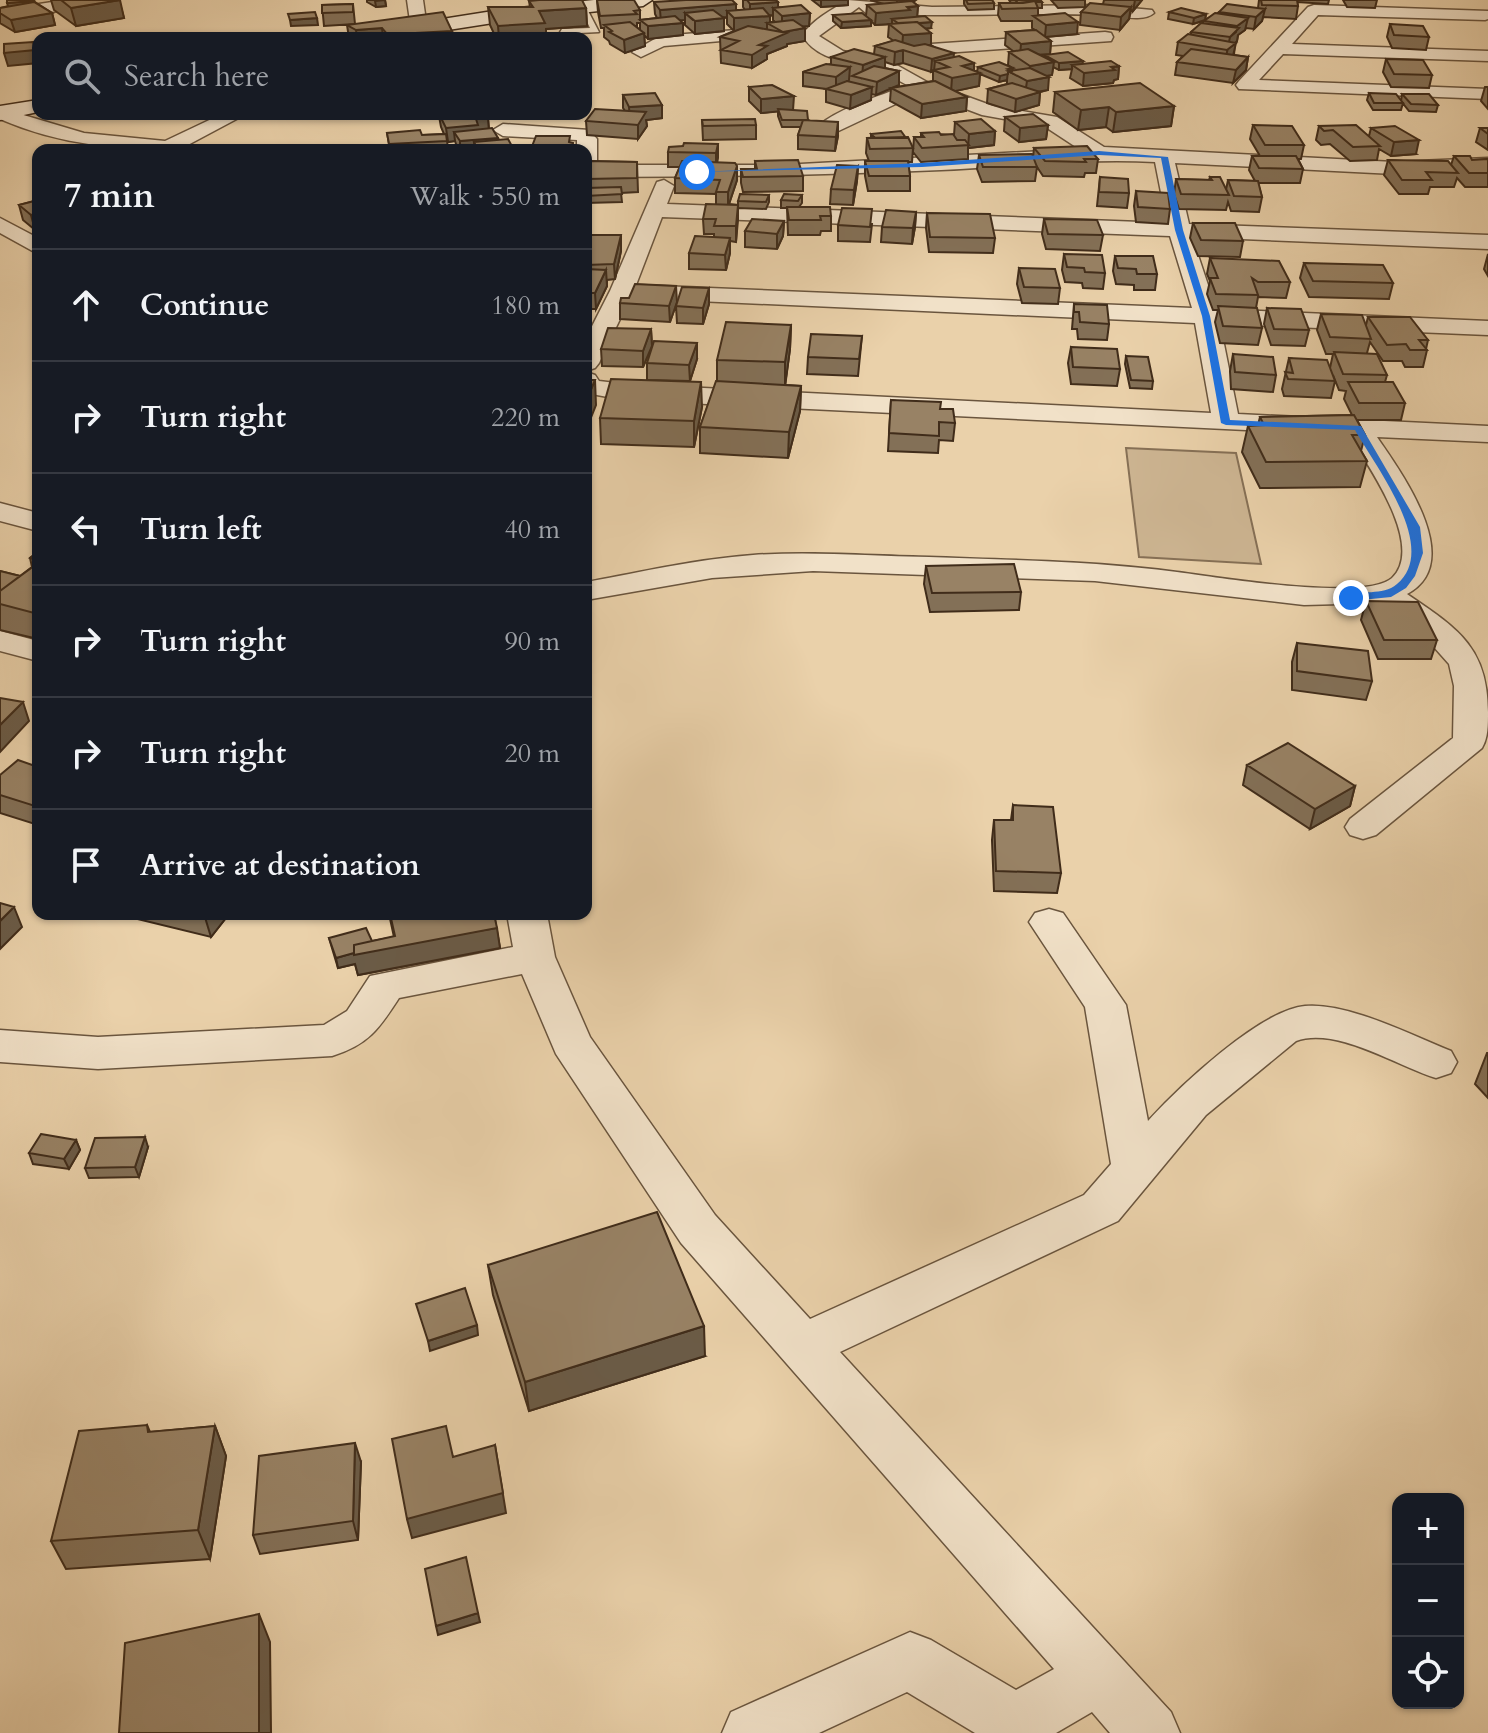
<!DOCTYPE html>
<meta charset="utf-8">
<style>
body{margin:0;font-family:Cardo,serif;background:#20242c;color:#f1f3f6}
.controls{position:absolute;right:24px;bottom:24px;display:grid;overflow:hidden;border-radius:16px;box-shadow:0 2px 6px #0004}
.controls button{width:72px;height:72px;display:grid;place-items:center;padding:0;border:0;border-bottom:2px solid #363941;background:#171b24;color:#f1f3f6;font:40px sans-serif}
.stop{position:absolute;width:24px;height:24px;margin:-18px;border:6px solid #1a73e8;border-radius:50%;background:#fff}
.stop.end{background:#1a73e8;border-color:#fff;box-shadow:0 2px 8px #0008}
.list{margin:0;padding:0;list-style:none}
h2{display:flex;justify-content:space-between;align-items:center;height:104px;margin:0;padding:0 32px;font-size:34px}
h2 small{font-size:26px;font-weight:400;color:#9ea1a6}
.list li{display:grid;grid-template-columns:52px 1fr auto;gap:24px;align-items:center;box-sizing:border-box;height:112px;padding:0 32px;border-top:2px solid #363941}
.list b{display:block;font-size:30px;white-space:nowrap}
.list em{font-size:26px;font-style:normal;color:#9ea1a6}
.icon{flex:none;width:44px;height:44px;fill:none;stroke:currentColor;stroke-width:2;stroke-linecap:round;stroke-linejoin:round}
.map{position:relative;flex:none;width:1488px;height:1733px;overflow:hidden}
.search{position:absolute;background:#171b24;box-shadow:0 2px 6px #0004;left:32px;top:32px;width:560px;height:88px;display:flex;align-items:center;gap:20px;box-sizing:border-box;padding:0 28px;border-radius:16px;color:#9ea1a6;font-size:30px}
.panel{position:absolute;background:#171b24;box-shadow:0 2px 6px #0004;left:32px;top:144px;width:560px;height:776px;border-radius:16px}
.map>svg:first-child{display:block}
</style>
<div class="map">
<svg width="1488" height="1733" viewBox="0 0 1488 1733">
<rect width="100%" height="100%" fill="#ead1aa"/>
<filter id="stains"><feTurbulence type="fractalNoise" baseFrequency=".0025" numOctaves="4"/><feColorMatrix values="0 0 0 0 .2 0 0 0 0 .09 0 0 0 0 .02 0 0 0 .5 -.17"/></filter>
<radialGradient id="worn" r=".72"><stop offset=".6" stop-color="#630" stop-opacity="0"/><stop offset="1" stop-color="#630" stop-opacity=".3"/></radialGradient>
<path fill="#cdb592" stroke="#867056" stroke-width="2" d="M1126 448 1236 453 1261 564 1139 557Z"/>
<g fill="none" stroke-linecap="round" stroke-linejoin="round">
<g stroke="#6a553e" stroke-width="3">
<path id="lane" d="M579 5H585L599 32 559 34 562 29 590 28Z"/>
</g>
<g stroke="#6a553e" stroke-width="3">
<path id="street" d="M65 0H104L96 5 0 20V10Z
M407 0H423L427 28 425 32 419 33 411 28Z
M848 0 932 7 1099 5 1152 10 1154 13C1143 23 1116 15 1101 15 1022 12 944 18 866 13L859 7 819 36 843 51 893 63 927 82 993 106 1057 117 1104 147 1394 162 1488 158V170L1394 174 1175 163 1189 224 1488 235V249L1192 237 1216 309 1488 321V335L1220 324 1238 414 1488 426V442L1377 437C1401 472 1467 562 1407 594 1457 628 1488 647 1488 712 1488 725 1488 738 1482 748L1376 835 1363 839 1350 835 1345 827 1350 819 1453 738 1454 686 1449 664 1425 637 1378 603 1304 605 1095 581 813 571 712 578 586 600V582C642 572 697 559 753 555 812 551 870 556 929 557 1012 560 1094 561 1177 572 1215 577 1365 602 1392 578 1426 546 1367 464 1349 435L624 400 586 393V372L595 375 599 381 624 384 1211 413 1195 323 630 298 599 363 595 368 586 371V338L610 291 657 182 664 180 674 186 667 204 1167 223 1155 162C1083 158 1013 167 941 170 823 175 705 177 586 177V150H577V140L503 136 493 130 503 124 589 130 597 139V165H782L1079 149 1044 126 982 115 921 92 830 135H816L813 131C831 110 881 96 907 85 897 80 888 73 877 70 850 61 818 62 802 35 814 19 831 10 848 0ZM662 217 1170 236 1192 308 636 285Z
M1314 5 1488 11V19L1485 20 1318 15 1292 44 1488 51V61L1283 54 1259 80 1488 89V99L1239 89 1236 85 1239 81 1308 7Z
M773 27 779 28 781 32 779 36 664 46 641 57 632 52 660 36Z
M1105 32 1111 33 1113 37 1111 41 888 57 879 52 888 47Z
M0 108 84 133 165 141 222 114H246L186 146 189 150C123 150 62 146 0 119Z
M0 218 38 238V254L0 233Z
M0 503 38 513V531L0 521Z
M0 631 38 641V661L0 651Z
M1049 909 1063 913 1126 1005 1148 1121C1178 1088 1260 1010 1305 1006 1347 1002 1411 1035 1451 1051L1457 1062 1451 1073 1436 1078C1397 1066 1336 1026 1296 1041L1206 1115 1118 1221 840 1352 1171 1712 1180 1733H1110L1092 1712 1056 1733H975L907 1692 819 1733H722L731 1712 910 1632 931 1640 1016 1690 1054 1669 681 1243 556 1054 522 974 399 998C379 1029 368 1045 332 1056L98 1069 0 1062V1030L98 1037 324 1025 347 1011 370 976 513 947 507 914H547L555 957 590 1037 715 1215 810 1319 1084 1195 1111 1164 1085 1007 1029 922 1035 913Z"/>
</g>
<g stroke="#402c1a" stroke-width="3">
<path id="secondary" d="M594 0H652L643 6 493 23 397 38H350L360 32 493 11Z
M38 100V112L0 120V106Z"/>
</g>
<use href="#lane" fill="#f1e1c8" fill-rule="evenodd"/>
<use href="#street" fill="#f1e1c8" fill-rule="evenodd"/>
<use href="#secondary" fill="#f1e1c8" fill-rule="evenodd"/>
</g>
<path fill="#837057" stroke="#402c1a" stroke-width="2" fill-rule="evenodd" d="M34 0 35 2 52 13 55 25 15 32 0 23V8Z
M51 0H119L124 18 76 26 54 10Z
M367 0H385L386 6 376 7 367 2Z
M597 0 640 10V20L657 18 655 14 654 2 736 10H745L743 7V0H776L778 7 810 13 809 26H802L805 41 787 44V46L767 54V59L752 68 721 63 720 37 734 31 727 24V17H723L724 18V31L695 34 685 25V20H680L683 35 648 39 644 35 645 46 625 53 610 44 609 41 604 37V28H601L598 12ZM769 15H773V20L775 22H770ZM637 23H640V30L635 26H637Z
M812 0H848V5L821 7Z
M870 0H916L913 2 918 6 917 17 931 28 926 29 931 45 977 72 978 67 1012 68 1008 65 1009 52 1013 51 1005 45 1006 32 1035 30 1032 28V21H1001L998 15 999 3H1011L1009 0H1040L1042 2V8H1038V15L1077 34 1046 37 1051 41 1050 54 1039 55 1045 58V55L1082 64 1119 66 1118 79 1114 80 1113 83 1083 86 1070 78 1072 69 1059 70 1053 67 1052 75 1047 76 1048 90 1040 92 1039 105 1015 112 987 103 988 89 1007 84V80L999 82 980 74 979 86 954 91 967 97 966 111 921 118 890 101 891 88 876 95 871 94V100L850 109 826 102V89L803 86V72L831 64V57L874 54 875 46 894 41 888 37 889 24H892L875 25 871 21V26L841 28 833 21V15L866 16 867 5 884 4ZM885 62 894 65 903 63 931 72 933 71V81L892 88 899 85V71L885 68Z
M964 0H992L994 3V9L968 10 964 4Z
M1051 0H1085V7L1058 8Z
M1104 0H1142L1133 11 1131 10 1129 19 1120 30 1080 25 1081 12 1103 4Z
M1259 0H1329L1328 4 1297 2 1298 6 1296 19 1263 17 1262 21 1254 29 1246 28 1245 30 1238 35 1237 41 1235 43 1234 55 1248 57 1246 70 1233 83 1175 75 1177 62 1183 56 1176 55 1178 42 1191 35V32L1203 23V21L1193 24 1168 19 1169 12 1206 14 1205 20 1218 13 1219 12 1258 8Z
M1343 0H1377L1375 8 1347 7Z
M529 1 586 8 587 26 546 29V38H496L490 25 488 7H530Z
M353 4 355 24 324 26 322 5Z
M1390 24 1429 37 1426 50 1392 48 1387 37Z
M347 25 452 31 453 38H349Z
M1386 59 1432 75 1429 88 1391 87 1383 72Z
M749 87 793 110H790L838 136 835 151 798 149V135L801 127H782L778 116V111L761 113 749 101Z
M1485 87H1488V109L1481 101Z
M1055 92 1174 106 1171 126 1113 132 1106 127 1078 130 1053 112Z
M1369 93 1403 103 1401 110H1373L1367 100Z
M1402 94 1438 105 1436 112 1409 111 1401 101Z
M623 95 662 105V118L646 120 647 126 638 139 587 135 586 121 625 111 623 108Z
M435 114H486L488 118 489 129 498 140 514 150H458L455 141 448 142 447 140 448 150H390L387 133 422 135 444 134 441 127 439 116H436Z
M542 114H568L566 117 542 116Z
M1005 117 1048 125 1046 139 1019 142 1004 131Z
M702 120 756 125V139L703 140Z
M955 122 995 131 994 145 968 148V159L921 162 913 152 914 137H921V133L954 135Z
M1253 125 1304 145 1301 159H1298L1303 169 1300 183H1258L1262 197 1259 212 1231 211 1228 202 1226 210 1179 209 1174 194 1176 179 1209 180 1210 177 1226 190 1228 180 1255 181 1249 170 1252 156H1260L1250 139Z
M1319 126 1369 136 1371 128 1416 154 1391 156 1379 149 1377 160 1350 161 1330 144 1321 145 1316 140Z
M1480 128H1488V150L1476 142Z
M871 134 913 148 912 162H908L910 176V191H868L865 176V161H869L866 153 867 138H871Z
M718 144 717 163 737 180 729 204 738 205V201L769 195V202L766 209 738 208 736 242 730 241V253L726 270 689 269V253L714 237V234H704L703 219 716 204V194L675 193V178L680 167H668V152L683 146Z
M1034 148 1098 159 1096 173H1085L1084 177 1043 176 1037 167 1035 181 982 182 977 169 979 155 1033 158Z
M1454 156 1472 160 1488 159V187H1465L1457 178 1454 187H1430L1428 194H1399L1384 175 1388 160 1451 165Z
M586 161 637 162 638 192 621 193 622 202 586 203Z
M755 161 803 176V191L743 192 741 183V169H755Z
M858 166 857 181 853 205 830 204 831 189Z
M1100 177 1129 193 1127 208 1097 206Z
M1136 191 1170 209 1168 224 1136 222 1134 206Z
M802 195V203L799 207 831 216V231H821L820 235H788L787 208H781V200Z
M38 200V229L35 230 23 220 19 205Z
M916 212 915 227 912 244 881 242 882 227Z
M927 213 995 238 993 253 929 252 926 228Z
M1044 219 1103 235 1100 251 1046 249 1042 234Z
M784 221 783 236 777 249 745 247V231Z
M1193 223 1243 241 1240 257 1198 256 1190 238Z
M872 224 870 242 838 241V225Z
M586 235H621V251L615 279 607 280V286L596 309H586Z
M1064 254 1105 273 1103 289 1083 288 1082 283 1065 282 1062 270Z
M1488 254V276L1484 269Z
M1115 256 1157 274 1155 290H1134V285L1116 284 1113 271Z
M1210 258 1290 282 1286 298 1258 297 1256 308 1262 328 1258 345 1220 343 1215 322 1218 310H1213L1207 294 1210 281 1207 274Z
M1304 263 1393 283 1389 299 1309 297 1300 278Z
M1019 268 1060 288 1058 304 1022 303 1017 284Z
M709 288V304L703 324 677 323 676 306Z
M677 302 670 322 620 319V303Z
M1074 304 1109 324 1107 340 1078 339 1077 329H1072Z
M1267 308 1309 330 1305 346 1271 345 1264 324Z
M1321 314 1366 325 1368 317 1428 340 1426 349 1427 350 1423 367H1405L1402 361H1383L1370 342 1367 353 1387 375 1385 382 1405 403 1401 420H1357L1365 435 1361 451 1367 461 1360 487 1260 488 1242 452 1248 426 1258 425 1260 417 1352 415 1344 399 1346 391 1339 390 1333 375 1335 381 1331 398 1284 396 1282 389 1289 358 1330 368 1333 354H1326L1317 330Z
M791 325 790 349 785 385 801 386 800 411 788 458 700 453V427L717 381V360Z
M651 329 652 346 643 367 602 366 601 349Z
M862 336 858 376 807 374 808 357Z
M1071 347 1120 369 1117 386 1071 384 1068 363Z
M1233 354 1276 375 1273 392 1231 389 1230 371Z
M1126 356 1153 381 1152 389 1130 388 1125 364Z
M697 359 690 381 647 380V363Z
M891 400 940 409 955 423 953 441 939 440 938 453 888 451Z
M702 407 694 447 601 444 600 418Z
M38 552V639L0 630V571L20 576 32 567 30 558Z
M926 566 1021 592 1019 610 930 612 924 584Z
M1366 601 1437 640 1431 659H1378L1361 620Z
M1297 643 1372 681 1366 700 1292 690V662Z
M1247 765 1355 786 1350 806 1310 829 1243 785Z
M38 767V825L0 813V775Z
M1013 805 1061 873 1057 893 994 891 992 840 994 820H1011Z
M117 914H229L211 937Z
M389 914H494L500 948 358 975 355 964 338 968 329 938 372 941 394 937Z
M1487 1053H1488V1098L1475 1084Z
M76 1140 80 1150 69 1169 33 1164 29 1153Z
M148 1147 139 1177 89 1178 85 1168Z
M488 1265 705 1356 529 1411 493 1295Z
M147 1425 150 1432 215 1426 226 1456 210 1559 66 1569 51 1541Z
M361 1462 358 1540 260 1554 253 1535Z"/>
<path fill="#6a5b47" stroke="#402c1a" stroke-width="2" d="M120 0 124 18 76 26 71 8Z
M385 0 386 6 376 7 375 1Z
M821 0H848V5L821 7Z
M897 0H916L897 7Z
M1135 0H1142L1133 11Z
M34 1 36 7 9 9 7 3Z
M778 2V12L773 8V15L750 16V4Z
M736 4V16L727 11V17L693 20 685 13V20L661 22 660 10Z
M918 6 917 18 892 19V24L875 25 876 13Z
M1131 7 1129 19 1120 30 1121 17Z
M586 8 587 26 546 29V38H499L498 26 539 11Z
M1265 9 1262 21 1254 29 1256 17Z
M52 13 55 25 15 32 11 20Z
M810 13 809 26 782 28V16Z
M1206 14 1205 20 1193 24 1194 18Z
M770 16V24L767 23V29L734 31V18Z
M317 18 318 25 291 26 290 20Z
M724 18V31L695 34V21Z
M1248 18 1245 30 1238 35 1237 41 1232 46 1236 43 1233 56 1225 62 1230 37 1236 32 1237 26Z
M871 20V26L841 28 842 22Z
M932 22 931 28 899 31 900 25Z
M1078 22 1077 34 1045 37 1046 25Z
M683 23V35L648 39V26Z
M382 28 383 38H357L356 30Z
M805 28V41L787 44V46L767 54V59L752 68V55L759 45 783 32Z
M452 31 453 38H398V34Z
M644 33 645 46 625 53 624 40Z
M931 33V45L902 48 903 35Z
M1051 41 1050 54 1020 56 1021 44Z
M33 42 38 63 8 66 4 53Z
M903 50V63L894 65 895 52Z
M954 53 953 66 935 61 934 71 931 72 932 59Z
M885 57V70L862 78 863 65Z
M1248 57 1246 70 1233 83 1236 70Z
M1083 61 1082 68 1072 65V69L1059 70V63Z
M1054 62 1052 75 1028 79 1030 66Z
M974 63V74L980 73 979 86 951 92 952 78 962 66Z
M1119 66 1118 79 1114 80 1113 83 1083 86 1084 73Z
M850 67 849 80 836 90V77Z
M1013 68 1012 73 1008 71 1007 80 999 82 1000 76 1008 69Z
M899 71V85L876 95 877 82Z
M1049 77 1048 90 1025 94 1027 81Z
M872 87 871 100 850 109 851 95Z
M1040 92 1039 105 1015 112 1016 99Z
M794 96 793 110 761 113V99Z
M967 97 966 111 921 118 922 104Z
M662 105V118L646 120 647 126 638 139V125L630 121 629 107Z
M1174 106 1171 126 1113 132 1116 112Z
M1109 107 1106 127 1078 130 1081 110Z
M488 118 489 132H454L455 141 448 142 446 128 476 119Z
M838 122V136L835 151 836 137Z
M1048 125 1046 139 1019 142 1020 128Z
M995 131 994 145 968 148 969 134Z
M498 138 499 150 474 142 475 150H460V141Z
M1419 140 1416 154 1391 156 1394 142Z
M718 144V158L716 168V153Z
M737 166V180L728 207V192Z
M858 166 857 181 853 205 854 190Z
M738 205V220L736 242V226Z
M916 212 915 227 912 244 913 228Z
M35 214 38 227V229L35 230 31 215Z
M784 221 783 236 777 249V234Z
M621 235V251L615 279 614 264Z
M730 238V253L726 270 725 255Z
M606 270 607 286 596 309 595 293Z
M676 286 677 302 670 322 669 306Z
M709 288V304L703 324V308Z
M791 325 790 349 785 387V362Z
M651 329 652 346 643 367V351Z
M697 343V359L690 381 689 365Z
M595 380 596 405 586 430V401Z
M701 382 702 407 694 447V421Z
M801 386 800 411 788 458 789 432Z
M23 702 29 721 0 752V725Z
M1355 786 1350 806 1310 829 1315 809Z
M14 907 22 927 0 949V921Z
M204 914H229L211 937Z
M497 928 500 948 358 975 355 964 338 968 336 958 374 947Z
M145 1137 148 1147 139 1177 135 1167Z
M76 1140 80 1150 69 1169 64 1159Z
M477 1325 478 1335 430 1351 428 1341Z
M704 1326 705 1356 529 1411 525 1382Z
M215 1426 226 1456 210 1559 198 1530Z
M355 1443 361 1462 358 1540 353 1521Z
M495 1445 506 1513 412 1538 407 1519Z
M478 1613 480 1622 438 1635 436 1626Z
M259 1614 270 1642 271 1733H259Z"/>
<path fill="#988265" stroke="#402c1a" stroke-width="2" d="M7 0H34V1L7 3Z
M61 0H120L71 8Z
M539 0H582L586 8 539 11 545 23 498 26 488 7H533L529 1Z
M597 0H634L640 10 634 11 637 14 600 16Z
M686 0H732L736 4 660 10 654 2Z
M747 0H776L778 2 750 4Z
M966 0H992L994 3 968 4Z
M1015 0H1040L1042 2H1036L1035 1 1018 3Z
M1261 0H1297L1298 6 1262 5Z
M912 1 918 6 907 7 910 10 876 13 867 5Z
M1035 1 1038 8 1002 9 999 3H1023Z
M34 2 52 13 11 20 0 13V8Z
M1090 3 1131 7 1121 17 1081 12Z
M353 4V12L322 13V5Z
M1227 4 1265 9 1256 17 1219 12Z
M801 5 810 13 782 16 773 8Z
M763 8 770 16 734 18 727 11Z
M1181 8 1206 14 1194 18 1169 12Z
M713 10 724 18 695 21 685 13Z
M315 12 317 18 290 20 288 14Z
M443 12 452 31 398 34 399 38H384L383 36 388 35 382 28 356 30 347 25Z
M862 13 871 20 842 22 833 15Z
M1065 13 1078 22 1046 25 1033 16Z
M1215 13 1248 18 1237 26 1204 21Z
M675 16 683 23 648 26 640 20Z
M925 16 932 22 919 23 917 22 898 23 892 19Z
M793 20 805 28 783 32 767 23Z
M630 22 644 33 624 40 609 32 612 31 604 25Z
M917 22 931 33 903 35 889 24Z
M1201 23 1239 28 1230 37 1191 32Z
M1390 24 1423 26 1429 37 1394 35Z
M748 26 787 33 759 45 767 46 752 55 721 50 739 41 720 37Z
M1036 30 1051 41 1021 44 1006 32Z
M1188 34 1236 43 1227 50 1178 42Z
M895 40 914 46 925 44 954 53 932 59 903 50 895 52 875 46Z
M33 42 35 50 4 53V44Z
M854 49 885 57 863 65 831 57Z
M1028 49 1054 62 1030 66 1009 52Z
M1191 49 1248 57 1236 70 1177 62Z
M1068 52 1083 61 1059 63 1045 55Z
M959 56 974 63 962 66 980 73 952 78 933 70 949 67 935 61Z
M1386 59 1423 60 1432 75 1394 74Z
M1111 61 1119 66 1111 67 1115 70 1084 73 1072 65Z
M999 62 1013 68 1008 69 1013 71H1008V74L1000 76 978 67Z
M826 64 850 67 836 77 803 72Z
M874 66 899 71 877 82 852 76Z
M1030 68 1049 77 1027 81 1008 71Z
M847 81 872 87 851 95 826 89Z
M935 81 967 97 922 104 891 88Z
M1012 83 1040 92 1016 99 988 89Z
M1140 83 1174 106 1116 112 1109 107 1081 110 1055 92Z
M772 85 794 96 761 99 749 87Z
M655 93 662 105 629 107 623 95Z
M1369 93 1396 94 1403 103H1374Z
M1402 94H1429L1438 105 1411 104Z
M595 109 646 112 638 125 586 121Z
M778 109 807 111 808 120H782Z
M439 114H486L488 118 476 119 478 125 446 128Z
M1033 114 1048 125 1020 128 1005 117Z
M755 119 756 125 703 126 702 120Z
M981 119 995 131 969 134 955 122Z
M803 120 838 122 836 137 798 135Z
M1253 125 1292 126 1304 145H1265Z
M1356 125 1380 146 1353 147 1333 130 1324 131 1319 126Z
M1395 126 1419 140 1394 142 1371 128Z
M492 128 498 138 460 141 454 132Z
M1480 128H1488V134Z
M420 130 422 135 446 134 447 141 389 144 387 133Z
M901 131 906 138H875L871 134Z
M939 132 941 135 953 134 957 140H965L969 145 922 148 914 137H924L921 133Z
M536 136H570L569 142 573 143 572 150 531 149Z
M908 137 913 148 870 149 867 138Z
M508 139 514 150H478L474 142Z
M684 143 718 144 716 153 668 152 669 147 683 146Z
M1087 146 1098 159H1084L1086 162 1045 161 1034 148Z
M1032 154 1037 167H983L979 155Z
M1252 156H1296L1303 169 1259 168Z
M1454 156H1470L1472 160 1488 159V173H1469Z
M798 160 803 176 743 177 741 169H757L755 161Z
M1388 160 1448 161 1458 173 1426 172 1432 180H1402Z
M586 161 637 162V178L586 179Z
M682 161 735 163 737 166 728 192H716L720 180 675 178Z
M865 161H908L910 176H869Z
M837 165 858 166 854 190 831 189Z
M1100 177 1128 179 1129 193 1099 192Z
M1210 177H1220L1229 195 1181 194 1176 179 1212 180Z
M1228 180 1258 181 1262 197 1234 196Z
M621 187 622 194 586 196V188Z
M1136 191 1168 193 1170 209 1138 207Z
M740 194 769 195 766 202 738 201Z
M784 194 802 195 798 201 781 200Z
M38 200V218L35 214 31 215 19 205Z
M706 204 738 205 736 226H714L716 219H703Z
M787 207H830L831 216H820L821 220H789Z
M842 208 872 209 870 227 838 225Z
M886 210 916 212 913 228 882 227Z
M927 213 990 214 995 238 930 237Z
M752 219 784 221 777 234 745 231Z
M1044 219 1097 220 1103 235 1048 234Z
M1193 223H1235L1243 241 1201 240Z
M586 235H621L614 264 586 265Z
M695 236 730 238 725 255 689 253Z
M1064 254 1102 255 1105 273 1085 272 1084 268 1067 267Z
M1115 256H1153L1157 274H1137L1136 269 1118 268Z
M1210 258 1279 261 1290 282H1258L1252 278 1258 295 1216 294 1210 278H1218Z
M1304 263 1383 265 1393 283 1313 281Z
M1019 268 1055 269 1060 288 1024 287Z
M586 269 606 270 595 293H586Z
M635 284 676 286 669 306 620 303 621 298H629Z
M682 287 709 288 703 308 676 306Z
M1074 304 1107 305 1109 324 1080 322 1079 312H1074Z
M1218 306 1257 308 1262 328 1223 326Z
M1267 308 1301 309 1309 330 1274 329Z
M1321 314 1362 315 1371 339 1330 337Z
M1368 317H1410L1428 340H1419L1427 350H1410L1406 344 1387 345Z
M726 322 791 325 785 362 717 360Z
M608 328 651 329 643 351 601 349Z
M811 334 862 336 859 359 808 357Z
M654 341 697 343 689 365 647 363Z
M1071 347 1117 349 1120 369 1073 367Z
M1334 352 1377 354 1387 375 1343 374Z
M1233 354 1273 357 1276 375 1235 372Z
M1126 356 1148 357 1153 381 1131 380Z
M1289 358 1327 360 1335 381 1288 379 1285 372 1293 373Z
M611 379 701 382 694 421 600 418Z
M586 380H595L586 401Z
M716 381 801 386 789 432 700 427Z
M1348 382H1393L1405 403H1359Z
M891 400 941 402 940 409H953L955 423 939 422V436L889 433Z
M1354 415 1365 435H1352L1367 461 1266 462 1248 426 1264 425 1260 417Z
M38 552V561L30 558Z
M38 563V614L0 604V591Z
M1014 564 1021 592 932 593 926 566Z
M0 571 20 576 0 591Z
M1366 601 1418 602 1437 640H1384Z
M1297 643 1368 651 1372 681 1297 671Z
M0 698 23 702 0 725Z
M1288 743 1355 786 1315 809 1247 765Z
M18 760 38 767V807L0 795V775Z
M1013 805 1053 807 1061 873 996 871 994 820H1013Z
M0 903 14 907 0 921Z
M390 914H494L497 928 354 955V945L395 936Z
M366 928 372 941 354 945V953L336 958 329 938Z
M41 1134 76 1140 64 1159 29 1153Z
M145 1137 135 1167 85 1168 95 1138Z
M657 1212 704 1326 525 1382 488 1265Z
M465 1288 477 1325 428 1341 416 1304Z
M147 1425 148 1432 215 1426 198 1530 51 1541 79 1431Z
M446 1426 453 1457 495 1445 503 1493 407 1519 392 1439Z
M355 1443 353 1521 253 1535 259 1456Z
M466 1557 478 1613 436 1626 425 1569Z
M259 1614V1733H119L125 1643Z"/>
<path fill="#1a73e8" d="M1099 151 1168 157 1183 230 1210 316 1230 420 1361 426 1420 527 1423 553 1415 576 1406 588 1391 597 1351 601 1345 598C1361 588 1382 597 1397 584 1440 548 1375 466 1355 430L1226 425 1221 423 1202 316 1175 230 1161 158 1099 155 922 167 694 172 922 163Z"/>
<rect width="100%" height="100%" filter="url(#stains)"/>
<rect width="100%" height="100%" fill="url(#worn)"/>
</svg>
<div class="controls">
<button>+</button>
<button>−</button>
<button><svg class="icon" aria-label="locate" viewBox="0 0 24 24"><circle cx="12" cy="12" r="6"/><path d="M12 2v4M12 18v4M2 12h4M18 12h4"/></svg></button>
</div>
<div class="stop" style="left:697px;top:172px"></div>
<div class="stop end" style="left:1351px;top:598px"></div>
<div class="search"><svg class="icon" aria-label="search" viewBox="0 0 24 24"><circle cx="10" cy="10" r="6"/><path d="M15 15l6 6"/></svg>Search here</div>
<section class="panel">
<h2>7 min<small>Walk · 550 m</small></h2>
<ul class="list">
<li><svg class="icon" aria-label="ahead" viewBox="0 0 24 24"><path d="M12 20V5M6 11l6-6 6 6"/></svg><div><b>Continue</b></div><em>180 m</em></li>
<li><svg class="icon" aria-label="right" viewBox="0 0 24 24"><path d="M7 20v-9h11M14 6l5 5-5 5"/></svg><div><b>Turn right</b></div><em>220 m</em></li>
<li><svg class="icon" aria-label="left" viewBox="0 0 24 24"><path d="M17 20v-9H6M10 6l-5 5 5 5"/></svg><div><b>Turn left</b></div><em>40 m</em></li>
<li><svg class="icon" aria-label="right" viewBox="0 0 24 24"><path d="M7 20v-9h11M14 6l5 5-5 5"/></svg><div><b>Turn right</b></div><em>90 m</em></li>
<li><svg class="icon" aria-label="right" viewBox="0 0 24 24"><path d="M7 20v-9h11M14 6l5 5-5 5"/></svg><div><b>Turn right</b></div><em>20 m</em></li>
<li><svg class="icon" aria-label="arrive" viewBox="0 0 24 24"><path d="M6 21V4h12l-3 4 3 4H6"/></svg><div><b>Arrive at destination</b></div></li>
</ul>
</section>
</div>
